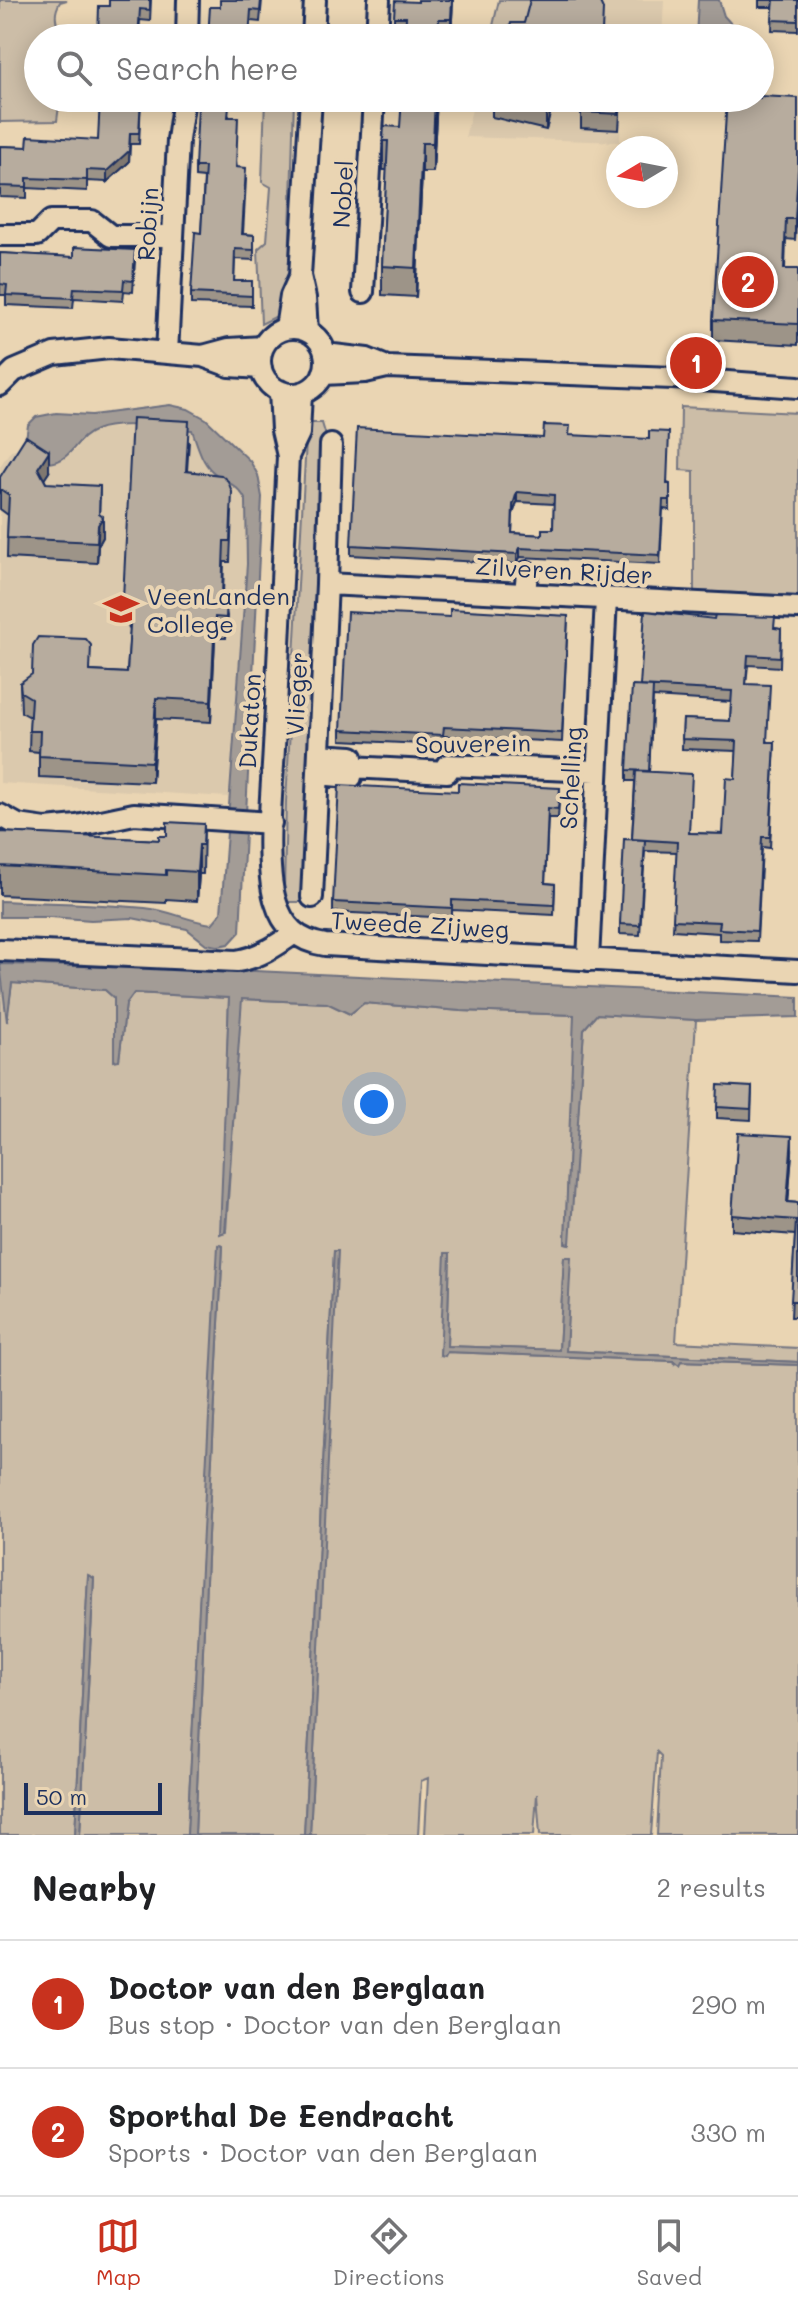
<!DOCTYPE html>
<meta charset="utf-8">
<style>
body{margin:0;font-family:Mali,sans-serif;background:#f2f2f2;color:#202124}
.compass{position:absolute;left:606px;top:136px;width:72px;height:72px;border-radius:50%;background:#fff;box-shadow:0 4px 20px #0003;rotate:260deg}
.scale{position:absolute;left:24px;bottom:20px;width:138px;box-sizing:border-box;padding-left:8px;border:4px solid #1b2f5e;border-top:0;font-size:22px;line-height:28px;white-space:nowrap;color:#1b2f5e;-webkit-text-stroke:6px #ead5b3;paint-order:stroke}
.you{position:absolute;left:374px;top:1104px;width:28px;height:28px;margin:-20px;border:6px solid #fff;border-radius:50%;background:#1a73e8;box-shadow:0 0 0 12px #1a73e833}
.badge{display:grid;place-items:center;width:52px;height:52px;border-radius:50%;background:#c8321e;color:#fff;font-size:26px;font-weight:700}
.pin{position:absolute;translate:-50% -50%;border:4px solid #fff;box-shadow:0 2px 8px #0006}
.list{margin:0;padding:0;list-style:none}
h2{display:flex;justify-content:space-between;align-items:center;height:104px;margin:0;padding:0 32px;font-size:34px}
h2 small{font-size:26px;font-weight:400;color:#757577}
.list li{display:grid;grid-template-columns:52px 1fr auto;gap:24px;align-items:center;box-sizing:border-box;height:128px;padding:0 32px;border-top:2px solid #e0e0e0}
.list b{display:block;font-size:30px;white-space:nowrap}
.list p{margin:0;font-size:26px;white-space:nowrap;color:#757577}
.list em{font-size:26px;font-style:normal;color:#757577}
.icon{flex:none;width:44px;height:44px;fill:none;stroke:currentColor;stroke-width:2;stroke-linecap:round;stroke-linejoin:round}
.map{position:relative;flex:none;width:798px;height:1835px;overflow:hidden}
.search{position:absolute;background:#fff;box-shadow:0 4px 20px #0003;left:24px;right:24px;top:24px;height:88px;display:flex;align-items:center;gap:20px;box-sizing:border-box;padding:0 28px;border-radius:44px;color:#757577;font-size:30px}
.sheet{height:360px;background:#fff}
nav{display:flex;justify-content:space-around;align-items:center;box-sizing:border-box;height:112px;border-top:2px solid #e0e0e0;background:#fff;font-size:22px;color:#757577}
nav a{display:grid;justify-items:center;gap:4px}
nav .on{color:#c8321e}
.map>svg:first-child{display:block}
</style>
<div class="map">
<svg width="798" height="1835" viewBox="0 0 798 1835">
<rect width="100%" height="100%" fill="#ead5b3"/>
<filter id="ink" filterUnits="userSpaceOnUse"><feTurbulence type="fractalNoise" baseFrequency=".0125" numOctaves="2"/><feDisplacementMap in="SourceGraphic" scale="16" xChannelSelector="R" yChannelSelector="G"/><feConvolveMatrix kernelMatrix="1 2 1 2 8 2 1 2 1" color-interpolation-filters="sRGB"/></filter>
<g filter="url(#ink)">
<path fill="#dbc9ad" d="M531 0H664L662 38H490L492 30 522 38Z
M475 98H622L620 142 465 137Z
M132 427 192 430 205 461 212 471 243 492 246 501 247 564 228 797 0 783V466L11 450 25 447 49 464 63 459 75 450 86 435 97 429Z"/>
<path fill="#ccbda7" stroke="#747682" stroke-width="2" d="M0 0H67L60 2C52 16 57 23 61 38H38V98H60L57 121 0 122Z
M499 0H531L522 38 492 30Z
M294 98 289 270 285 312 261 324 258 249 267 241 271 187 262 182 265 99Z
M681 407 798 413V596L694 591V471L680 470Z
M307 423H322L325 433 313 708 300 902H287L284 890 286 801Z
M0 979 3 980 7 1017 12 983 105 990 114 998V1060H119L126 1004 134 993 229 998 221 1233 226 1232 241 999 327 1003 350 1014 364 1003 461 1011 575 1015 565 1243 569 1244 584 1029 597 1014 696 1020 676 1342 798 1348V1362L566 1351 570 1258 564 1257 559 1350 447 1346 450 1254 440 1355 447 1352 674 1361 675 1364 680 1361 798 1365V1835H657L661 1756 657 1752 651 1835H540L537 1794 534 1835H425L428 1778 421 1781 418 1835H310L337 1251H334L304 1835H195L208 1535 223 1246 219 1245 187 1835H80L94 1578 88 1576 75 1835H0Z"/>
<path fill="#a39c96" stroke="#6d7080" stroke-width="2" d="M698 0H719L724 16 744 38H696Z
M170 405 188 409 206 419 250 461 258 475 262 497 240 932 229 944 218 946 206 944 187 929 132 918 91 920 50 917H0V901C48 903 97 903 145 908 169 910 188 921 212 924L221 913 247 564 246 501C239 484 224 482 212 471 201 461 197 443 192 430 166 429 119 420 96 430 70 440 75 466 37 463L25 447 28 425 36 417 56 413 92 415Z
M0 964 234 970 798 997V1017L696 1020 597 1014 584 1029 570 1244 565 1243 574 1015 461 1011 364 1003 350 1014 327 1003 242 999 225 1232 220 1234 229 998 134 993 126 1004 119 1060 114 1061V998L105 990 12 983 7 1022Z
M218 1245 223 1246 208 1535 195 1835H187Z
M334 1251H338L310 1835H304Z
M445 1253H450L447 1346 559 1350 564 1257H571L566 1351 798 1362V1365L681 1361 679 1365 674 1361 447 1352 445 1356 440 1355Z
M88 1575 94 1578 80 1835H75Z"/>
<g fill="none" stroke-linecap="round" stroke-linejoin="round">
<g stroke="#1b2f5e" stroke-width="26">
<path id="minor" d="M187 38 188 0
M313 38 315 0
M377 38 379 0
M0 235H37L51 221H92L111 236H172
M363 292 374 98
M286 328 291 296 300 276
M260 361a33 33 0 1 1 66 0a33 33 0 1 1-66 0Z
M307 331 305 298 300 276 311 98
M167 353 178 140 184 98
M325 354 367 359 387 367
M203 356 229 349 263 347
M323 374 365 372 387 367 673 378 798 387
M0 385 14 371 54 354 109 348 203 356 230 366 261 368
M280 391 282 430 288 456C283 554 279 651 274 748 272 790 264 861 275 900 283 927 298 941 325 945L798 971
M288 456 299 433 301 393
M327 584 798 608
M525 594 527 572
M351 767 447 772V765L596 771
M318 774 351 777 352 757 319 755
M0 815 18 825 46 829 77 826 134 814 271 823
M312 897 327 584 331 445
M0 950 237 961C258 958 276 946 293 934
M588 960 606 599"/>
</g>
<use href="#minor" stroke="#ead5b3" stroke-width="20"/>
</g>
<path fill="#9d9488" stroke="#1b2f5e" stroke-width="2" fill-rule="evenodd" d="M151 0 150 21 140 20 139 38H98L109 6Z
M220 0H262L260 22 251 21 220 7Z
M418 0H453L451 38H394V17L418 2Z
M759 0H798V31L772 30 773 7H759Z
M141 98 139 144H130L129 162 107 182 87 181V191L27 188V198L0 197V146L27 147 98 140Z
M437 98 433 172H422L416 297 382 295V266L387 170H383V141Z
M492 98H554L546 130 492 117Z
M581 98H621L619 130 581 128Z
M798 98 795 240 786 239 785 269H798V345L713 340V320Z
M229 117 237 168 246 179 243 234 254 235V260L235 259 234 281H252V306L191 304V293L201 233 204 178 195 177V167Z
M0 253 135 261 133 292 124 291 123 301 74 298 73 308 6 305V295H0Z
M543 438 670 484V510L663 509 660 564 520 557 517 564 351 555V545ZM517 502 554 504 553 529 542 535 512 533 513 514Z
M189 441 187 471 232 512 230 562H224L223 595 227 616 226 638H215L211 722 156 719 152 782 39 777V752L29 751 30 717 21 712 20 683 91 671 127 673 130 629 123 620V599Z
M49 472 44 479 46 483 100 515 103 537 98 546 97 563 7 558 8 515 0 509V477Z
M568 616 562 742 444 736 443 745 341 740V730L450 617Z
M775 628 781 629 780 667 748 665 746 684 768 742H775L770 848 762 847 757 941 719 940V933L673 930 677 852 645 851 640 935 620 934V924L632 839 635 781H627V770L640 686ZM653 697 731 702 730 721 683 719 682 749 737 751 735 779 723 834 690 833 649 772Z
M560 788 558 818H548L545 883 555 884 554 915 452 910V918L333 912V902L458 791Z
M204 824 203 874H199L197 901 166 899V903L0 895V832L159 840Z
M752 1087 751 1120 717 1118V1107Z
M792 1152 788 1202 798 1203V1317H791L795 1235 732 1230V1215Z"/>
<path fill="#80786f" stroke="#1b2f5e" stroke-width="2" d="M452 0H453L451 38V19Z
M435 98H437L433 172V143Z
M550 98H554L546 130V114Z
M130 133 129 162 107 182V171Z
M422 143V172L416 297V268Z
M798 169V190L795 240V219Z
M49 451V472L38 489V468Z
M100 486 99 523 103 517V537L98 546 97 563Z
M517 492V502L513 514V505Z
M520 548V557L517 564V554Z
M215 617V638L211 722V701Z
M156 698V719L152 782V762Z
M199 845V874L197 901V872Z
M792 1136V1152L787 1218V1202Z"/>
<path fill="#b7ac9e" stroke="#1b2f5e" stroke-width="2" fill-rule="evenodd" d="M109 0H150V10L140 9 138 38H98L99 6H109Z
M220 0H261L260 11 251 10 249 38H208L210 7H220Z
M418 0H452L451 19H439L438 38H405L406 17H394L395 1 418 2Z
M530 0H599L603 9 602 32 623 33V38H507L511 23H524Z
M774 0H798V21L772 20Z
M760 96 798 98V169L795 219H786L784 269H798V324L713 320 727 98H760Z
M100 98H141L139 133H130L129 151 107 171 87 170V180L27 178V187L0 186V146L27 147 28 136 98 140Z
M402 98H435L433 143H422L416 268 382 266 388 141H383L384 126 400 127Z
M492 98H550L546 114 492 101Z
M582 98H620L619 114 581 112Z
M198 106 229 107 228 117H238L236 167 246 168 242 234 254 235V250L235 249 234 281H252V296L191 293 195 232 201 233 205 167H195Z
M74 247 135 250 133 281 124 280 123 290 74 288 73 298 6 295 7 285 0 284V253L74 257Z
M132 418 189 421 186 471 221 475 228 481 232 492 230 541H224L222 595H227L226 618 215 617 211 701 156 698 152 762 39 756 40 731H29L31 698 21 692 20 683 32 674 33 645 38 637 86 639 91 645 90 671 127 673 131 610 123 599Z
M544 425 570 426 569 435 649 439V431L669 432 667 484H670V500H663L660 555 520 548 517 554 351 545 357 428 543 438ZM517 492 554 495 553 529H542V535L512 533 513 505Z
M26 436 49 451 38 468 46 483 100 486 99 514 103 517 98 525 97 542 7 538 9 495 0 489V477Z
M450 609 568 616 562 733 444 727 443 735 341 730 347 612 450 617Z
M645 611 714 619 715 615 775 617 774 628 781 629 780 657 748 655 746 684 770 685 767 742H775L770 837H762L757 931 719 929 720 922 673 920 677 842 632 839 636 771 692 774 689 833 723 834 726 778 735 779 737 741 682 739 683 719 730 721 732 691 640 686Z
M632 686 653 687 649 771 627 770Z
M458 783 560 788 558 809 548 808 545 883 555 884 554 905 452 900V908L333 902 339 785 458 791Z
M167 822 204 824 203 845H199L197 872 166 870V875L0 866V832L159 840V836H167Z
M624 839 645 840 640 925 620 924Z
M718 1085 752 1087 751 1109 717 1107Z
M738 1133 792 1136 787 1202 798 1203V1301H791L796 1220 732 1215Z"/>
</g>
<defs>
<g id="school-bare" transform="scale(2.76)"><path d="M0-5L7-2L0 1L-7-2ZM-4 1L0 2.5L4 1V4Q0 6-4 4Z" fill="#c8321e" stroke="#ead5b3" stroke-width="2.5" paint-order="stroke"/></g>
</defs>
<g fill-rule="evenodd">
<use href="#school-bare" x="121" y="609"/>
</g>
<g text-anchor="middle" dominant-baseline="central" stroke-width="8" stroke-linejoin="round" paint-order="stroke">
<g font-size="24" fill="#1b2f5e" stroke="#ead5b3">
<text transform="translate(342 194) rotate(-87)">Nobel</text>
<text transform="translate(147 224) rotate(-87)">Robijn</text>
<text transform="translate(564 570) rotate(3)">Zilveren Rijder</text>
<text transform="translate(296 694) rotate(-87)">Vlieger</text>
<text transform="translate(249 721) rotate(-87)">Dukaton</text>
<text transform="translate(473 743) rotate(-1)">Souverein</text>
<text transform="translate(570 778) rotate(-87)">Schelling</text>
<text transform="translate(420 924) rotate(3)">Tweede Zijweg</text>
</g>
<g font-size="24" fill="#1b2f5e" stroke="#ead5b3" text-anchor="start">
<text x="147" y="595">VeenLanden<tspan x="147" dy="28">College</tspan></text>
</g>
</g>
</svg>
<svg class="compass" viewBox="-18 -18 36 36"><path d="M0-13l5 13h-10z" fill="#e53935"/><path d="M0 13l5-13h-10z" fill="#757577"/></svg>
<div class="scale">50 m</div>
<div class="you"></div>
<div class="pin badge" style="left:696px;top:363px">1</div>
<div class="pin badge" style="left:748px;top:282px">2</div>
<div class="search"><svg class="icon" aria-label="search" viewBox="0 0 24 24"><circle cx="10" cy="10" r="6"/><path d="M15 15l6 6"/></svg>Search here</div>
</div>
<section class="sheet">
<h2>Nearby<small>2 results</small></h2>
<ul class="list">
<li><span class="badge">1</span><div><b>Doctor van den Berglaan</b><p>Bus stop · Doctor van den Berglaan</p></div><em>290 m</em></li>
<li><span class="badge">2</span><div><b>Sporthal De Eendracht</b><p>Sports · Doctor van den Berglaan</p></div><em>330 m</em></li>
</ul>
</section>
<nav>
<a class="on"><svg class="icon" aria-label="map" viewBox="0 0 24 24"><path d="M3 6l6-2 6 2 6-2v14l-6 2-6-2-6 2zM9 4v14M15 6v14"/></svg>Map</a>
<a><svg class="icon" aria-label="directions" viewBox="0 0 24 24"><path d="M12 3l9 9-9 9-9-9zM9 14v-3h6M13 9l2 2-2 2"/></svg>Directions</a>
<a><svg class="icon" aria-label="saved" viewBox="0 0 24 24"><path d="M7 4h10v16l-5-4-5 4z"/></svg>Saved</a>
</nav>
